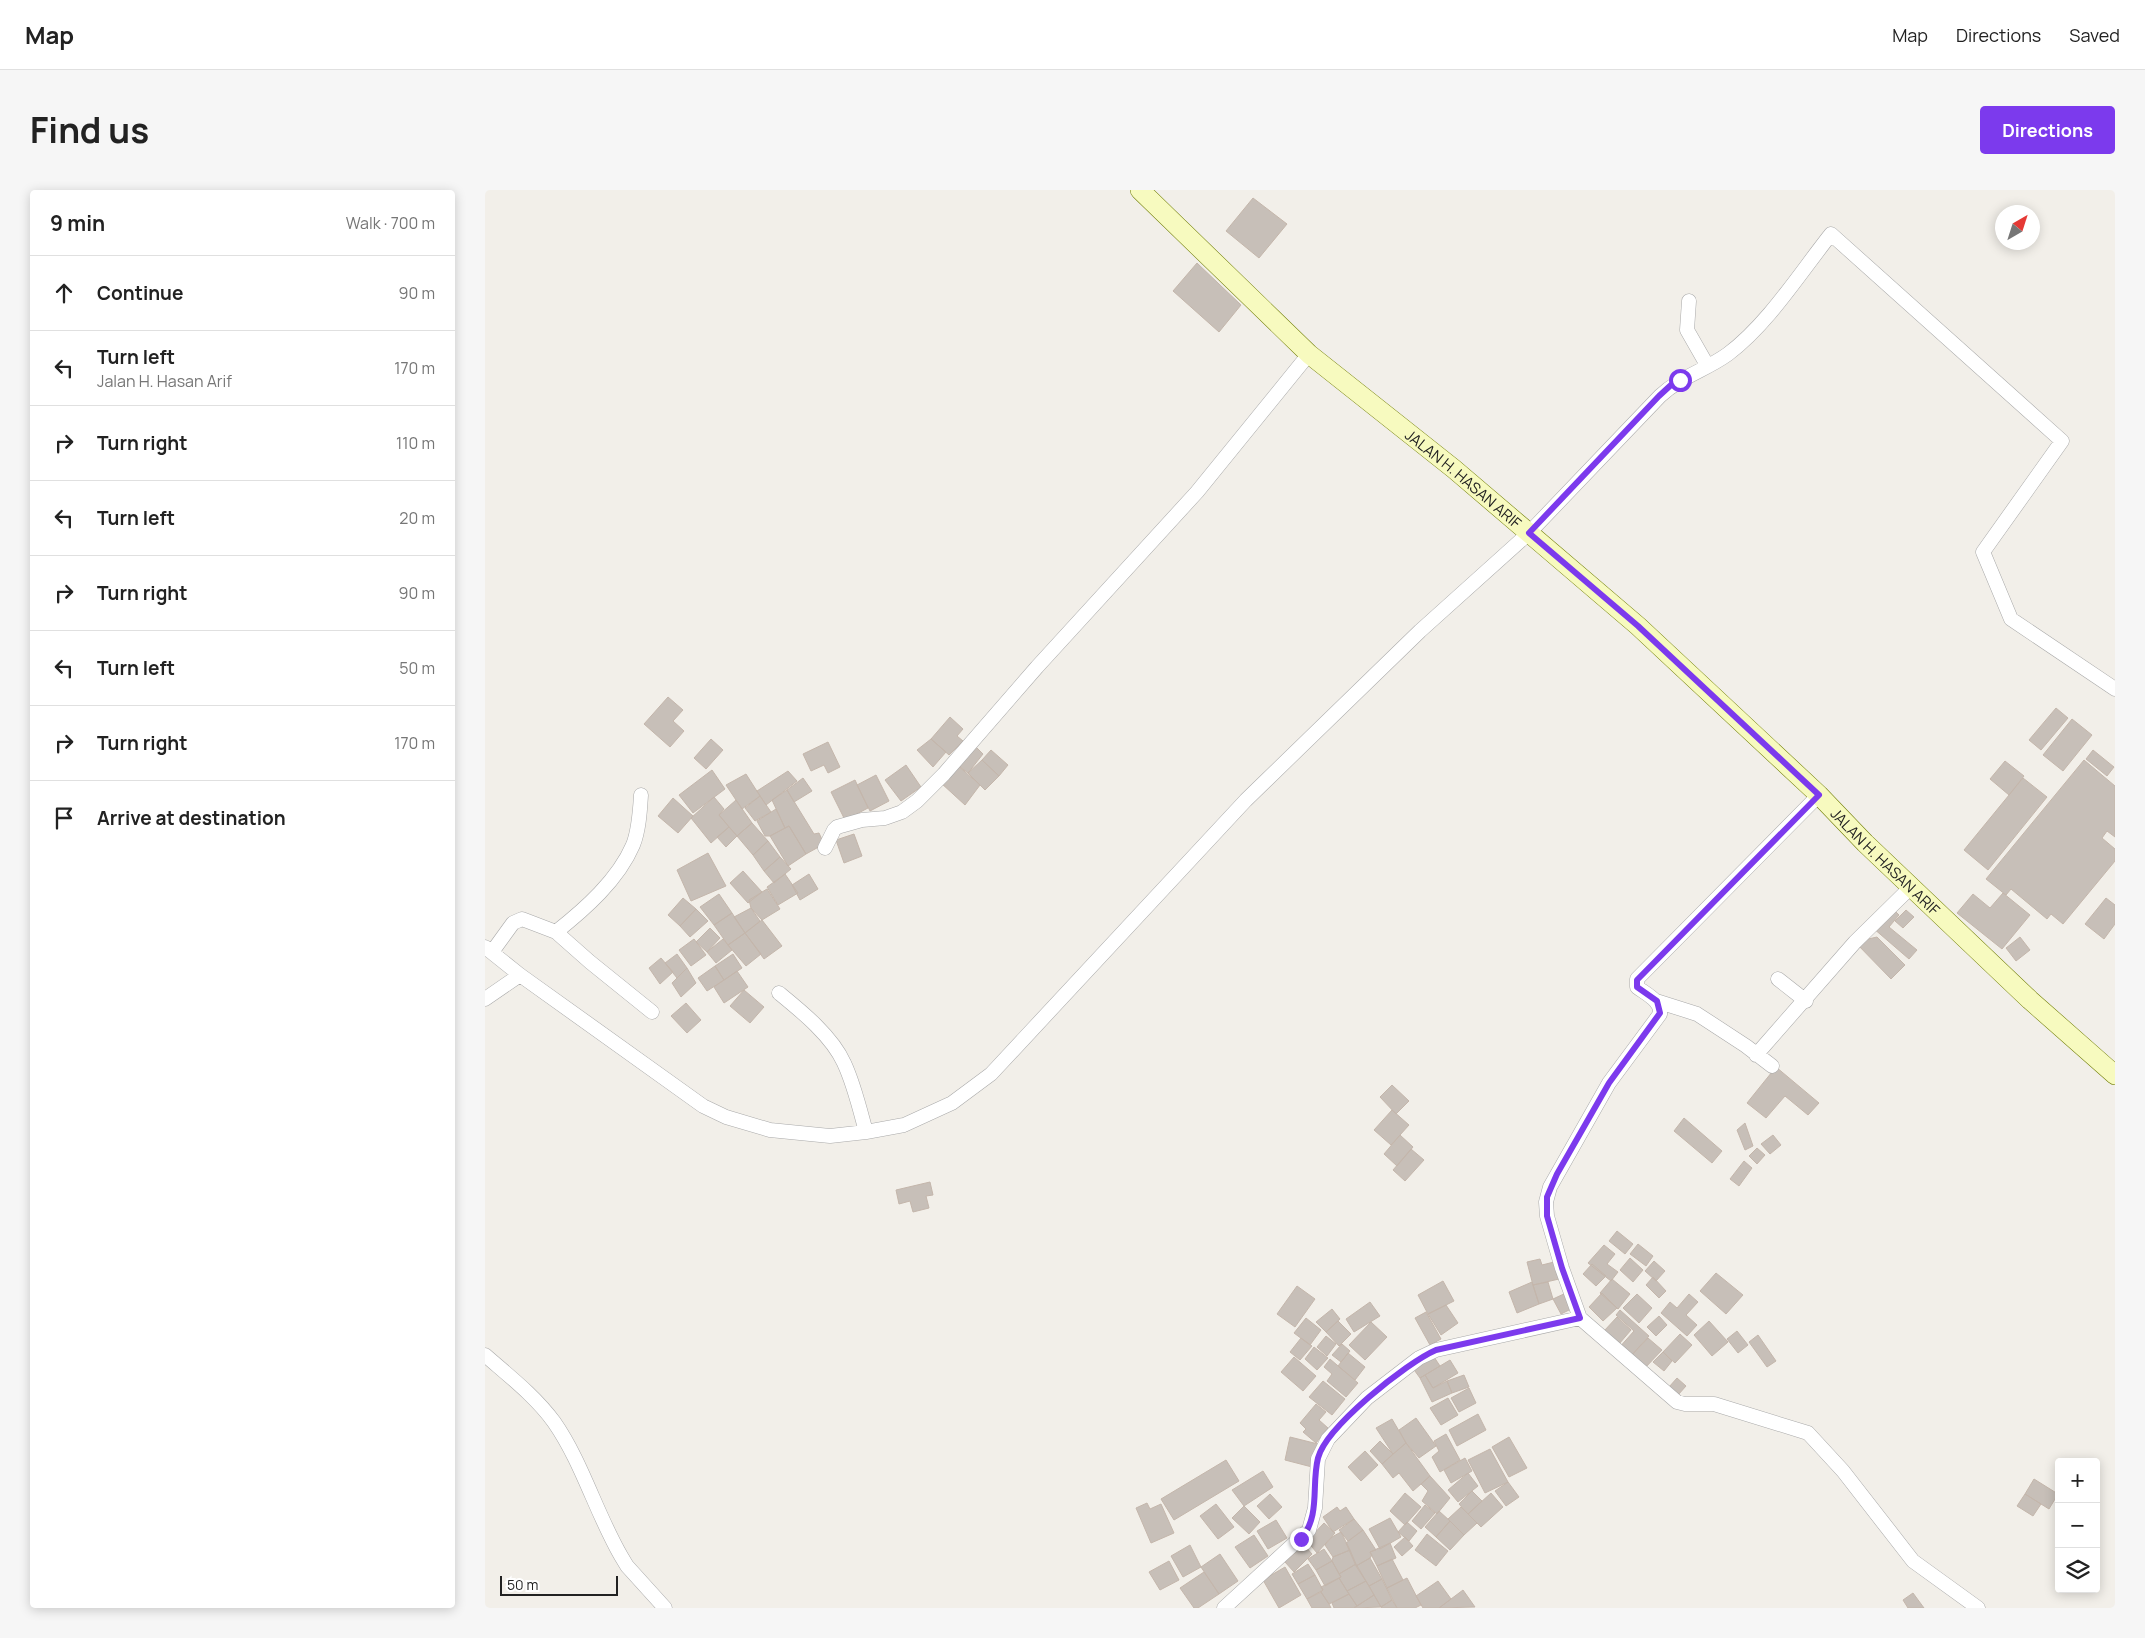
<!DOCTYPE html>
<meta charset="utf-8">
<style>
body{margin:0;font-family:Manrope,sans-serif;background:#f6f6f6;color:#222}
.controls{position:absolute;right:15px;bottom:15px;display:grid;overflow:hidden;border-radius:5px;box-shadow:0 2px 12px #0003}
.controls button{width:45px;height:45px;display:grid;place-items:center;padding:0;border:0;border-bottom:1px solid #e0e0e0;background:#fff;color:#222;font:25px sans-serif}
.compass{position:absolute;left:1510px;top:15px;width:45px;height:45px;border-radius:50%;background:#fff;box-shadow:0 2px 12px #0003;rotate:39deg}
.scale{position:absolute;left:15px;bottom:12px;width:118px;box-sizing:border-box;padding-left:5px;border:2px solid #222;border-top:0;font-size:14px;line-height:18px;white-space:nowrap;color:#222;-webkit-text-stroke:4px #fff;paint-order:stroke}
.stop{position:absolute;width:15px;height:15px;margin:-11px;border:4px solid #7c3aed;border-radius:50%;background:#fff}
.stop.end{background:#7c3aed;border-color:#fff;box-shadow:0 1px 5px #0008}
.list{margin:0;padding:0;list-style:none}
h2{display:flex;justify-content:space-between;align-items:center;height:65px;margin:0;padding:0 20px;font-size:21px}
h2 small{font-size:16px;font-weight:400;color:#767676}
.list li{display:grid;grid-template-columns:32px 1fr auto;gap:15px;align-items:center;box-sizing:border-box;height:75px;padding:0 20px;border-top:1px solid #e0e0e0}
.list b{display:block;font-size:19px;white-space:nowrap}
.list p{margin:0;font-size:16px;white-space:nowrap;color:#767676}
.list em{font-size:16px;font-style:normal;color:#767676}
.icon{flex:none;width:28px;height:28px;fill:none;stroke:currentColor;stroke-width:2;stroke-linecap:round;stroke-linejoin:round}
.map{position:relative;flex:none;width:1630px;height:1418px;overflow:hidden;border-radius:5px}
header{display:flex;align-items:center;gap:30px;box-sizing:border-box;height:70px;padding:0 25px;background:#fff;border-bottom:1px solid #e0e0e0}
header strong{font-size:24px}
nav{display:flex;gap:28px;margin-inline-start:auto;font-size:18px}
.intro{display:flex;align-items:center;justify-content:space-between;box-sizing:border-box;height:120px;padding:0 30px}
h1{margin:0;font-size:35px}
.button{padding:12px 22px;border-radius:5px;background:#7c3aed;color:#fff;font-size:18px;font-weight:700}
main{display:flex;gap:30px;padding:0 30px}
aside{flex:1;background:#fff;border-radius:5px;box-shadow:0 2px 12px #0003}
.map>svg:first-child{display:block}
</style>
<header>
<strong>Map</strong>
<nav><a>Map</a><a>Directions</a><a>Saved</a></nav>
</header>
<div class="intro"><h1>Find us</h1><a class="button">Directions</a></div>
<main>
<aside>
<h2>9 min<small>Walk · 700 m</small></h2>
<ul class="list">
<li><svg class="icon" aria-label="ahead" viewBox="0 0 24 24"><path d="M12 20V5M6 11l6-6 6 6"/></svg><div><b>Continue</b></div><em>90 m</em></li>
<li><svg class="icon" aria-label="left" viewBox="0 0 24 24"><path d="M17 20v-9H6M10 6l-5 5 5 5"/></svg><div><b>Turn left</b><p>Jalan H. Hasan Arif</p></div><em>170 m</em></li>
<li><svg class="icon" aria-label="right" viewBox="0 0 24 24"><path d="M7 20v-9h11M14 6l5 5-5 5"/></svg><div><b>Turn right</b></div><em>110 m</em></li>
<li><svg class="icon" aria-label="left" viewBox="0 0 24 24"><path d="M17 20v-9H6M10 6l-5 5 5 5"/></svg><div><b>Turn left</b></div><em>20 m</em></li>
<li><svg class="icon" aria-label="right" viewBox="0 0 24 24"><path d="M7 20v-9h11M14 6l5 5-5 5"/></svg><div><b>Turn right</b></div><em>90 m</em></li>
<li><svg class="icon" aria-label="left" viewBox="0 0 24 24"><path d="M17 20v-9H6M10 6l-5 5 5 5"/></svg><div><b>Turn left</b></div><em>50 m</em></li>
<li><svg class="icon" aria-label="right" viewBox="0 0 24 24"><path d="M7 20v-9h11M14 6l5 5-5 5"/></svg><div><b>Turn right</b></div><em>170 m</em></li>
<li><svg class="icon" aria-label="arrive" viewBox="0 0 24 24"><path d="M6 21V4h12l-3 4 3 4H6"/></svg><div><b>Arrive at destination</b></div></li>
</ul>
</aside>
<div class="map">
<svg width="1630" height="1418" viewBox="0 0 1630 1418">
<rect width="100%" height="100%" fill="#f2efe9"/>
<path fill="#c7bfb8" stroke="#c4b6ab" d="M768 8 802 34 774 68 741 41Z
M712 73 756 115 734 142 688 101Z
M183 507 198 520 188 531 199 541 185 557 159 534Z
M1571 518 1583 528 1556 560 1544 550Z
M465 527 478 539 472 546 478 551 464 565 446 549Z
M1587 529 1607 545 1578 581 1558 565Z
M226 549 238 560 221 579 209 568Z
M446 549 461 562 448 577 432 560Z
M343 552 355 577 343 583 339 575 326 581 318 564Z
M488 554 498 564 483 583 471 574Z
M506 560 523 575 514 586 497 570Z
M1608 560 1629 577 1622 586 1601 569Z
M497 570 514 586 500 600 483 583Z
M1599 570 1630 596V647L1622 641 1617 648 1630 659V671L1578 734 1566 724 1562 729 1526 699 1521 705 1501 689Z
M1520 571 1539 586 1524 605 1505 589Z
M471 574 495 595 480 615 456 593Z
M421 575 436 597 416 611 400 590Z
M227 580 240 599 208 623 194 605Z
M303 581 312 591 281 615 272 601Z
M261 584 275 606 257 619 241 595Z
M391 585 404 611 385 621 372 595Z
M318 588 327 601 309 612 302 600Z
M1538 588 1562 607 1503 680 1479 660Z
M370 590 383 618 360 630 346 602Z
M302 600 329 644 334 643 339 654 321 664 304 636 300 638 287 610Z
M275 606 286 622 270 631 260 618Z
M229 607 239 619 234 625 244 637 226 653 206 628Z
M188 608 208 626 193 643 173 626Z
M251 610 267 633 252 646 234 625Z
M291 619 300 638 285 646H280L272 631Z
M267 633 283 651 268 665 252 646Z
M304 636 321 664 303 676 285 646Z
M244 637 252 646 241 657 232 647Z
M369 644 377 666 359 673 351 650Z
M283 651 295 667 279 681 268 665Z
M223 663 241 696 206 711 192 680Z
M295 667 306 679 289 693 279 681Z
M258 681 277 702 263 713 245 693Z
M300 684 313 703 293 715 282 697Z
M324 684 333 699 315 710 307 695Z
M282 699 295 719 277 730 266 718 264 710Z
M1518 703 1545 725 1517 759 1472 723 1488 704 1505 718Z
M234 704 247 723 229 735 215 717Z
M198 708 211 719 195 736 183 725Z
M1621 708 1630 715V734L1619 749 1600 734Z
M1406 717 1414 725 1404 737 1432 760 1424 769 1388 738Z
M266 718 275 731 260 743 249 727Z
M211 719 223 731 205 747 195 736Z
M1421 720 1429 727 1418 738 1410 731Z
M247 723 260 743 243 755 229 735Z
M277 730 297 756 279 769 260 743Z
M225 738 235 748 222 762 211 752Z
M260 743 276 764 261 776 243 755Z
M1392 747 1420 775 1406 789 1370 752Z
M1535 747 1545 760 1531 771 1521 758Z
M209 749 221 765 206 776 194 760Z
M238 749 247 760 231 773 222 762Z
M192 764 202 778 192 788 180 773Z
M248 764 257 778 239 790 230 776Z
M176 768 188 782 175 794 164 778Z
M230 776 239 790 222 801 213 788Z
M202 778 211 793 196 807 187 793Z
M252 781 263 797 239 813 229 797Z
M259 800 279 817 265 833 245 816Z
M201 813 216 830 202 843 186 826Z
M1291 877 1334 913 1323 925 1300 906 1281 928 1262 913Z
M907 895 924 911 911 924 895 907Z
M907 920 924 935 906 955 889 940Z
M1199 928 1237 961 1227 973 1189 941Z
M1260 933 1268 956 1260 960 1252 940Z
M915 945 928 957 912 976 899 964Z
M1288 945 1296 955 1285 964 1276 954Z
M1272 958 1280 965 1272 974 1264 966Z
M926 959 939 970 920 991 908 980Z
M1259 971 1267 978 1254 996 1245 989Z
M445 992 448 1005 441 1006 444 1018 428 1022 425 1011 414 1014 411 1000Z
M1132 1041 1148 1054 1140 1064 1124 1051Z
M1153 1054 1168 1066 1161 1076 1145 1064Z
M1119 1055 1130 1064 1122 1074 1133 1082 1126 1091 1103 1073Z
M1145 1068 1158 1080 1148 1092 1135 1080Z
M1055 1069 1057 1075 1069 1072 1074 1089 1048 1095 1042 1072Z
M1169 1071 1180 1081 1171 1091 1160 1081Z
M1107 1074 1121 1086 1111 1096 1098 1084Z
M1231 1083 1258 1105 1241 1124 1215 1101Z
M1168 1087 1181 1101 1174 1108 1161 1095Z
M1127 1089 1145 1104 1133 1119 1115 1103Z
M958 1091 969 1111 943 1124 933 1105Z
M1047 1092 1054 1114 1032 1123 1024 1102Z
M1063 1092 1068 1109 1054 1114 1048 1095Z
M812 1096 830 1109 810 1137 792 1124Z
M1081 1103 1088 1118 1076 1124 1068 1109Z
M1117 1103 1132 1118 1118 1131 1104 1117Z
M1152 1104 1167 1118 1154 1133 1138 1118Z
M1204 1104 1213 1112 1201 1125 1212 1135 1202 1146 1176 1123 1185 1112 1192 1118Z
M885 1112 895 1126 869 1142 861 1129Z
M961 1115 973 1133 956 1145 943 1124Z
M847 1119 855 1129 841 1142 831 1132Z
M1135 1120 1164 1146 1144 1168 1133 1159 1149 1141 1131 1125Z
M941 1122 956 1149 945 1155 930 1128Z
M1174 1126 1182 1135 1171 1146 1162 1137Z
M1132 1127 1146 1140 1134 1154 1119 1141Z
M821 1128 836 1140 825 1155 809 1143Z
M853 1131 866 1144 854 1156 841 1142Z
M1224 1131 1243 1152 1227 1166 1209 1145Z
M886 1132 902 1147 880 1170 864 1155Z
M1252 1141 1263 1155 1253 1163 1242 1149Z
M1195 1144 1207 1155 1190 1173 1178 1162Z
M1273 1145 1291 1171 1282 1177 1264 1152Z
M841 1146 851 1154 842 1166 832 1157Z
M816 1148 827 1156 815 1170 805 1162Z
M1163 1148 1177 1160 1159 1179 1145 1167Z
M857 1154 865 1161 856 1172 847 1165Z
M829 1157 843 1168 832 1180 820 1169Z
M1178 1162 1187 1171 1179 1181 1168 1172Z
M863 1163 880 1177 870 1190 853 1176Z
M947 1164 955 1176 935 1188 927 1177Z
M809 1167 831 1186 818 1201 796 1182Z
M845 1169 873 1193 861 1207 842 1191 847 1184 839 1177Z
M965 1170 973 1183 948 1198 940 1185Z
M940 1185 948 1198 962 1191 967 1203 947 1212 935 1188Z
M979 1185 984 1197 967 1203 962 1191Z
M1192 1188 1201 1196 1193 1205 1184 1197Z
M838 1191 860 1209 847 1225 824 1207Z
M984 1198 991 1213 974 1222 966 1208Z
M963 1208 973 1225 956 1235 945 1218Z
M831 1214 841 1222 834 1230 843 1238 831 1253 818 1242 821 1239 815 1233Z
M993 1224 1001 1240 972 1256 964 1240Z
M931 1228 951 1256 934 1268 921 1253 914 1240Z
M907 1229 921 1253 908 1264 891 1238Z
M961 1244 975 1270 955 1282 947 1267 954 1261 949 1251Z
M805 1247 833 1254 827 1277 800 1270Z
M1024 1247 1042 1278 1024 1287 1007 1257Z
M895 1251 908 1264 897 1274 885 1261Z
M921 1253 945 1286 928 1301 914 1283 908 1288 897 1274Z
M1005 1259 1023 1292 1000 1303 983 1270Z
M880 1261 893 1275 876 1291 863 1277Z
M980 1268 987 1281 966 1293 959 1280Z
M741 1270 754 1291 689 1330 676 1309Z
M778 1281 788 1297 759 1316 747 1300Z
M983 1283 993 1296 973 1312 963 1300Z
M945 1286 965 1308 952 1324 937 1311 943 1301 936 1294Z
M1549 1289 1573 1304 1564 1319 1540 1304Z
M1023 1292 1034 1307 1021 1316 1010 1301Z
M987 1301 997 1311 983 1324 974 1314Z
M920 1303 936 1317 920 1335 905 1321Z
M1006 1303 1018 1317 996 1337 983 1324Z
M785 1304 797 1317 784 1329 772 1316Z
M1540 1304 1556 1314 1548 1326 1532 1316Z
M662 1313 665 1319 676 1314 689 1343 666 1353 651 1318Z
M731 1314 749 1337 733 1349 715 1326Z
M940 1315 950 1323 936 1339 927 1331Z
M759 1316 775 1332 764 1344 747 1328Z
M852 1317 855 1321 861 1317 869 1329 848 1342 838 1327Z
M976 1317 992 1333 979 1345 963 1329Z
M954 1321 965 1331 951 1347 940 1337Z
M905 1328 916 1347 895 1359 884 1339Z
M869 1329 878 1340 863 1351 854 1340Z
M791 1330 802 1348 783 1359 772 1341Z
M965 1331 979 1345 965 1360 951 1347Z
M922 1332 932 1341 924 1351 913 1342Z
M839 1333 850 1343 832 1363 822 1351Z
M878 1340 891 1360 885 1362 887 1365 885 1368 871 1376 861 1353Z
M856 1342 865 1360 848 1367 840 1355 847 1347Z
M942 1344 963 1361 951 1376 930 1360Z
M769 1345 783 1366 765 1378 750 1357Z
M920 1347 928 1356 917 1366 909 1357Z
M905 1353 911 1368 892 1376 885 1362Z
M705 1355 716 1377 698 1387 686 1366Z
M819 1355 827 1364 809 1382 800 1372Z
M839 1359 847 1371 831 1380 823 1369Z
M865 1360 871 1374 854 1384 847 1371 848 1367Z
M735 1364 753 1391 734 1404 716 1377Z
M885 1368 897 1389 884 1396 871 1376Z
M907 1369 918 1390 902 1398 892 1376Z
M684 1371 694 1390 675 1400 664 1382Z
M847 1371 856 1387 840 1396 831 1380Z
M823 1374 830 1385 813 1394 807 1384Z
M871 1374 881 1391 862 1401 854 1388 856 1387 854 1384Z
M800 1377 816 1405 794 1418 778 1390Z
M719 1382 734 1404 713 1418H709L695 1398Z
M830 1385 838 1400 822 1409 813 1394Z
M854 1388 864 1404 844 1414 836 1402 838 1400 836 1397Z
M922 1388 936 1415 930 1418H912L902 1398Z
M897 1389 907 1410 896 1417 884 1396Z
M881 1391 889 1405 872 1416 862 1401Z
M953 1391 966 1409 954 1418H938L931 1406Z
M978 1400 990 1417 954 1418Z
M836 1402 844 1414 846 1418H827L822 1409Z
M1428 1403 1439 1418H1423L1418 1410Z
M864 1404 872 1416 868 1418H849L847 1413Z
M889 1405 896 1417 869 1418 872 1416Z
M907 1410 912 1418H897L896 1417Z"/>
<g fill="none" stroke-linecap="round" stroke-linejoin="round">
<g stroke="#a9a9a9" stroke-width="15">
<path id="minor" d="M1204 111 1202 140 1222 175
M1334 605 1152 789V797C1161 804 1177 811 1175 824L1124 893 1065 997 1061 1012 1062 1026 1077 1078 1095 1128 1192 1212 1200 1214H1229L1323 1243 1358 1281 1428 1371 1493 1418
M340 658 349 640 352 637 377 630 400 628 417 622 432 611 459 584 552 477 712 302 824 164
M71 742 105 772 167 822
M0 757 35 785 218 916 241 927 285 940 345 946 381 942 419 935 467 913 506 884 761 610 935 441 1044 343 1175 206C1195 187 1221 180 1243 164 1283 134 1315 83 1346 44L1577 251 1498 362 1526 429 1630 499
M7 762 28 733 37 729 71 742C100 719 133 690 148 655 154 640 155 621 156 605
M1293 789 1321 811
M294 803C316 821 347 846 359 873 369 894 375 920 381 942
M0 809 35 785
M1171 811 1212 824 1261 856 1287 876
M1271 865 1370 752 1426 697
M0 1165C24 1186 50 1206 69 1232 97 1272 111 1323 136 1366L142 1376 180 1418
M739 1418 824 1340 830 1318 833 1269 843 1249 882 1208 934 1168 951 1160 1095 1128"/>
</g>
<g stroke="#707d05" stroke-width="20">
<g id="secondary">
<path id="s1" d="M655 0 824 164 969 279 1153 436 1334 605 1380 653 1545 810 1630 885"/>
</g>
</g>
<use href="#minor" stroke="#fff" stroke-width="14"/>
<use href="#secondary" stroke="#f7fabf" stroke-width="19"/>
</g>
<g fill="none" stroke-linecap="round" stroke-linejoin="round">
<path stroke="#7c3aed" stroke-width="6" d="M816 1349C836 1325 826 1296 833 1268 841 1237 921 1173 951 1160L1095 1128 1077 1078 1062 1026V1007L1072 984 1124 893 1175 823 1172 811 1152 797V790L1334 605 1153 436 1044 343 1174 206 1186 195 1195 190"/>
</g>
<g text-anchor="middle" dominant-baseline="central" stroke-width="4.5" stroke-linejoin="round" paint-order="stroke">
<g font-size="15" fill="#222" stroke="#fff">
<text stroke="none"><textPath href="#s1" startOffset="434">JALAN H. HASAN ARIF</textPath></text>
<text stroke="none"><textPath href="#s1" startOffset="1004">JALAN H. HASAN ARIF</textPath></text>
</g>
</g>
</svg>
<div class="controls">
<button>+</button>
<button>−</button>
<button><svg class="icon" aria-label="layers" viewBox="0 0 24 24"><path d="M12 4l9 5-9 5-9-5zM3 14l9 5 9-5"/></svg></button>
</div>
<svg class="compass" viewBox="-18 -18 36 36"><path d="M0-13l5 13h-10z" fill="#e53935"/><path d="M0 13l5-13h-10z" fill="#767676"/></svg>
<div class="scale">50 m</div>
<div class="stop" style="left:1195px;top:190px"></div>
<div class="stop end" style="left:816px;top:1349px"></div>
</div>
</main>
